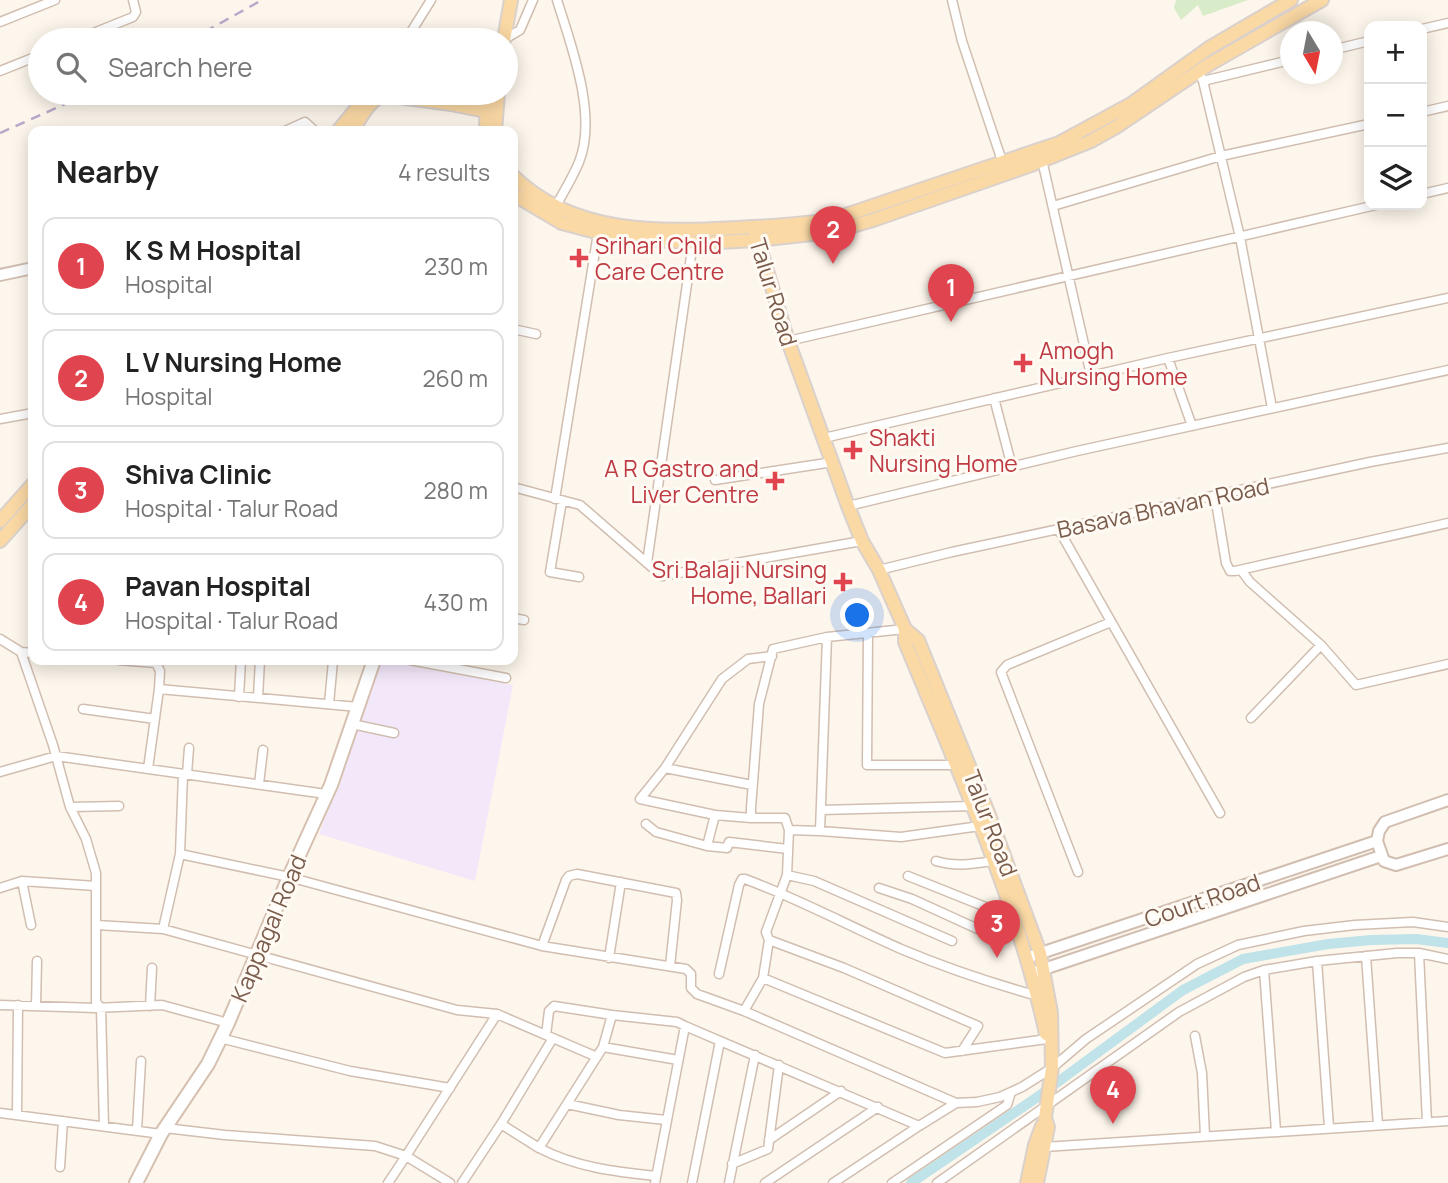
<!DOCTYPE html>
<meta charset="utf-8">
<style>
body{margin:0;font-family:Manrope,sans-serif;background:#f2f2f2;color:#222}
.controls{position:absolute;right:21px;top:21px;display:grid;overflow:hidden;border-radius:14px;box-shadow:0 4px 18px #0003}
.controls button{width:63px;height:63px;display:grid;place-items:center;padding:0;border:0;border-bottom:2px solid #e0e0e0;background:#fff;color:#222;font:35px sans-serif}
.compass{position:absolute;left:1280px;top:21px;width:63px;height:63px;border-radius:50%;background:#fff;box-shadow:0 4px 18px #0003;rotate:170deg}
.you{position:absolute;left:858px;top:616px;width:24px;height:24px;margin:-18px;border:5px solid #fff;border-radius:50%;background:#1a73e8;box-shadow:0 0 0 10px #1a73e833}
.badge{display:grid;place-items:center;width:46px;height:46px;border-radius:50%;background:#0b8043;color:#fff;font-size:23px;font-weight:700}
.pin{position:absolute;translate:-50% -58px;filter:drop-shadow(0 2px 4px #0008)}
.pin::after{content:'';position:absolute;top:37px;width:24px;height:21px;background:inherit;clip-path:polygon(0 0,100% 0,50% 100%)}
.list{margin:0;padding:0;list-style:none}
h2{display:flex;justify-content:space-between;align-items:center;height:91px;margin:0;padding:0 28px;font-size:30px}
h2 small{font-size:23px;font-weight:400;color:#767676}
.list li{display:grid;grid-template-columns:46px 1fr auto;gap:21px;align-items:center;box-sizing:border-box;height:98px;margin:0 14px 14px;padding:0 14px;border:2px solid #e0e0e0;border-radius:14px}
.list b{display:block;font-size:26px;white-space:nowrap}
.list p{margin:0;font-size:23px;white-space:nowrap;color:#767676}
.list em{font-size:23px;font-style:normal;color:#767676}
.icon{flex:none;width:38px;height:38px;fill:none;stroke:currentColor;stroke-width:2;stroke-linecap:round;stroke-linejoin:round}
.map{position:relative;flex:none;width:1448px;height:1183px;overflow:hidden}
.search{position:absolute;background:#fff;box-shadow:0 4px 18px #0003;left:28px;top:28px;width:490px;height:77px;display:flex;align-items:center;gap:18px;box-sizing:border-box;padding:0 24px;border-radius:38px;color:#767676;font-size:26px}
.panel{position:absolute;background:#fff;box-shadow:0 4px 18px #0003;left:28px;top:126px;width:490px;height:539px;border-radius:14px}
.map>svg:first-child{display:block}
</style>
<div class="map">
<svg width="1448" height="1183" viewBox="0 0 1448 1183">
<rect width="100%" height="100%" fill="#fdf6ec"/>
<path fill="#f3e8fa" d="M381 660 513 685 475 881 319 834Z"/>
<path fill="#d8ecc9" d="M1176 0H1248L1203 16 1198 5 1181 20 1174 8Z"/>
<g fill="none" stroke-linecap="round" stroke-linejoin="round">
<path stroke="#bfe3e8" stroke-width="10" d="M911 1183 1036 1098 1183 990 1243 959 1328 944 1371 940 1416 939 1448 943"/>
<g stroke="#d1beb0" stroke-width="11">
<path id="minor" d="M952 0 962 41 1003 164
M0 22 55 0
M1422 29 1448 23
M505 39 520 30 533 0
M76 40 133 17 136 12 133 0
M406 40 431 0
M1332 50 1369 41
M1198 70 1203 81 1240 237 1272 408
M0 71 40 55
M1203 81 1290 60
M1422 112 1448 106
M285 131 305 122 315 131
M1042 160 1091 375
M1422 194 1448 188
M556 206C564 191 573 177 579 162 598 116 571 45 557 0
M1053 206 1221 156 1369 124
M513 329 536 334
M788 341 1376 205
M1168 358 1192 426
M994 398 1012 467
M0 419 33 413
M824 438 1168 358 1448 298
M715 480 833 462
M513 487 580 505 662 576 862 541
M1215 496 1226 563 1230 571H1235L1448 523
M555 499 598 233
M562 501 550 572 579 577
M848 506 1077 451 1448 370
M1059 530 1220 813
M647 563 693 242
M879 570 952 552 1370 462 1448 448
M1241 570 1250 582 1321 645 1356 685 1448 664
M513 618 524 620
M905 629 827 637 820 831 901 837 980 826
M868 633 867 765H956
M0 639 21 652 53 745 70 807 86 839 96 873V1002L101 1008 104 1126
M21 652 33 653
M118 660 156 663 160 671 159 689 358 707
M410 660 506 678
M239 697 241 660
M258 698 260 660
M329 704 333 661
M83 709 155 719
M1251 718 1321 645
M352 724 394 733
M665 768 752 785
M148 769 159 689
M0 772 56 756 326 794
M187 774 189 748
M259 784 263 750
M70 807 119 806
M821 810 973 806
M715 815 640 799 665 768 722 679 748 659 772 656
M751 818 715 815 707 846 727 848 729 842 788 849
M646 824 656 832 707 846
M820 831 789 830 785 818H751V808L759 704 773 649 827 637
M180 854 289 877 542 946 686 969 691 974V988L697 994 744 1011 956 1103 977 1102 1000 1097 1022 1087 1052 1068 1086 1039 1197 964 1238 945 1304 931 1355 925 1413 922 1448 927
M936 861C956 867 973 864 993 861
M1078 872 1001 672 1007 665 1111 622
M787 875 814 881 952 941
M908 876 993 910 1010 911
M22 881 31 925
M0 888 22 881 96 886
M879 888 912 899 991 935 1017 930
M97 925 163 929 457 1010 497 1014
M163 929 180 854 183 774
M769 940 766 932 787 875 789 830
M542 946 566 880 569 876 577 874 676 893 677 900 670 966
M1419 953 1427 1122
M1366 956 1378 1125
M609 958 621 882
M1317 961 1329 1127
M1264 970 1276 1131
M719 974 739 885 742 879H745C799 899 849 926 901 949 946 968 991 983 1038 996
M0 1005 96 1008 162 1005 228 1023
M36 1006 37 961
M150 1006 152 968
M744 1011 763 978
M546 1035 549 1011 554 1006 612 1015
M1195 1036 1202 1073 1205 1136
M220 1038 350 1071 450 1088
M603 1047 539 1148C575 1167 616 1172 656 1176
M962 1051 978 1026 844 968 769 940 763 978 945 1053 1047 1039
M678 1060 603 1047 612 1015 677 1022 685 1026
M567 1104 619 1115 666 1120
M0 1113 161 1134
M17 1115 18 1005
M501 1124 553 1038
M919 1126 956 1103
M165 1128 225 1135 375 1146 406 1156 388 1183
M137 1130 141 1061
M769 1140 841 1091
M1044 1147 1448 1121
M732 1164 768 1149 779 1065
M60 1167 63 1121
M450 1183 406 1156 497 1014 597 1057
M462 1183 501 1124 539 1148
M655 1183 685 1026 919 1126 833 1183
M692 1183 720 1041
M729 1183 755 1055
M765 1183 878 1107
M892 1183 1007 1105 1011 1092
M937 1183 1179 1012 1244 977 1264 970 1317 961 1397 953H1419L1448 959"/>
</g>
<g stroke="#d1beb0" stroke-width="14">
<path id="tertiary" d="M0 275 33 268
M1377 841 1384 861 1396 865 1448 849
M1026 958 1377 841 1379 831 1385 822 1448 800
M1035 972 1381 856"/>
</g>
<g stroke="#d6c0b0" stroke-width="16">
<path id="secondary" d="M136 1183 161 1134 208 1064 228 1023 289 877 331 785 374 660"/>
</g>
<g stroke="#dad1cd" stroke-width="16">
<path id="primary" d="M504 40 511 0
M452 93 497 105
M338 131 369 93
M352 131C361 118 369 99 385 95L451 104 496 113
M486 131 487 93
M495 131 498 93
M513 176C573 235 660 232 737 228 770 226 802 225 834 219L1059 143 1131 104 1209 48 1291 0
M513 194 562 223 615 237 700 243 756 240 831 232 873 220 1031 165 1091 141 1116 127 1208 65 1322 0
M754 227 788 341 848 506 862 541 879 570 905 629 918 640 989 815 1040 953 1051 1013 1052 1068 1045 1118 1048 1127 1037 1183
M0 521 33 484
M0 541 33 504
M905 629V642C957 768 1017 900 1046 1034
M1027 1183 1035 1145 1042 1126"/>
</g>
<use href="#minor" stroke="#fff" stroke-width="8"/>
<use href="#tertiary" stroke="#fff" stroke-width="10"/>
<use href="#secondary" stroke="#fff" stroke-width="12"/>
<use href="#primary" stroke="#fbd9a5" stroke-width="12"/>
<path stroke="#b9a8c9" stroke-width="2.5" stroke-dasharray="10 7" stroke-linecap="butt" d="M190 40 262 0
M0 133 90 93"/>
</g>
<g fill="#e0444e" stroke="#fffaf3" stroke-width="2.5">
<path d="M575.5 247.5h7v7h7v7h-7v7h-7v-7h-7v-7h7z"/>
<path d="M1019.5 352.5h7v7h7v7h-7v7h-7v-7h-7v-7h7z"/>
<path d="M849.5 439.5h7v7h7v7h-7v7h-7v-7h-7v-7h7z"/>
<path d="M771.5 470.5h7v7h7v7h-7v7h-7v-7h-7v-7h7z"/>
<path d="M839.5 571.5h7v7h7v7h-7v7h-7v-7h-7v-7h7z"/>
</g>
<g text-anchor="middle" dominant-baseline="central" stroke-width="6" stroke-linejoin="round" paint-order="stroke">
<g font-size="23" fill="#be3a42" stroke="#fffaf3" text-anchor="start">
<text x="595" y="245">Srihari Child<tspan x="595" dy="26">Care Centre</tspan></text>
<text x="1039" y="350">Amogh<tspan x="1039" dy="26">Nursing Home</tspan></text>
<text x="869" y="437">Shakti<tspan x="869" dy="26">Nursing Home</tspan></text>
<text x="759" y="468" text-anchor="end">A R Gastro and<tspan x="759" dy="26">Liver Centre</tspan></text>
<text x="827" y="569" text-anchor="end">Sri Balaji Nursing<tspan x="827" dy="26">Home, Ballari</tspan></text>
</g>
<g font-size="23" fill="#7a5c4d" stroke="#fffaf3">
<text transform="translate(774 292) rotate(73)">Talur Road</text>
<text transform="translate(1163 507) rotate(-12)">Basava Bhavan Road</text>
<text transform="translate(991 823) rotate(69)">Talur Road</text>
<text transform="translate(1202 900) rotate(-19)">Court Road</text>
<text transform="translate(268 928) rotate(-67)">Kappagal Road</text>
</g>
</g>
</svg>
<div class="controls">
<button>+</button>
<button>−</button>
<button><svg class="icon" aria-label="layers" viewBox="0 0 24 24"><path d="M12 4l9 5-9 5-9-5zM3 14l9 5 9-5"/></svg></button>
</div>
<svg class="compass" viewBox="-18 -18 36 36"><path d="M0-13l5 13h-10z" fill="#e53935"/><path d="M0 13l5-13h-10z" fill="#767676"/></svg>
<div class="you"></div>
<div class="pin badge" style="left:951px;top:322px;background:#e0444e">1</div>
<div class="pin badge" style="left:833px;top:264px;background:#e0444e">2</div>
<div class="pin badge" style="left:997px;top:958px;background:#e0444e">3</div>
<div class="pin badge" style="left:1113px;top:1124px;background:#e0444e">4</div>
<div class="search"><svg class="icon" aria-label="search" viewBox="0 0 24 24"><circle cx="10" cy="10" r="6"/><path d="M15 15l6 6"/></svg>Search here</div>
<section class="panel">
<h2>Nearby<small>4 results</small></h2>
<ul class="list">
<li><span class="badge" style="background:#e0444e">1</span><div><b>K S M Hospital</b><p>Hospital</p></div><em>230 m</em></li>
<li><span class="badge" style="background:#e0444e">2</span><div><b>L V Nursing Home</b><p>Hospital</p></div><em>260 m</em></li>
<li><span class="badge" style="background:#e0444e">3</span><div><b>Shiva Clinic</b><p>Hospital · Talur Road</p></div><em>280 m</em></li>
<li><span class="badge" style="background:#e0444e">4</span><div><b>Pavan Hospital</b><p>Hospital · Talur Road</p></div><em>430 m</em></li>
</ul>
</section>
</div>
